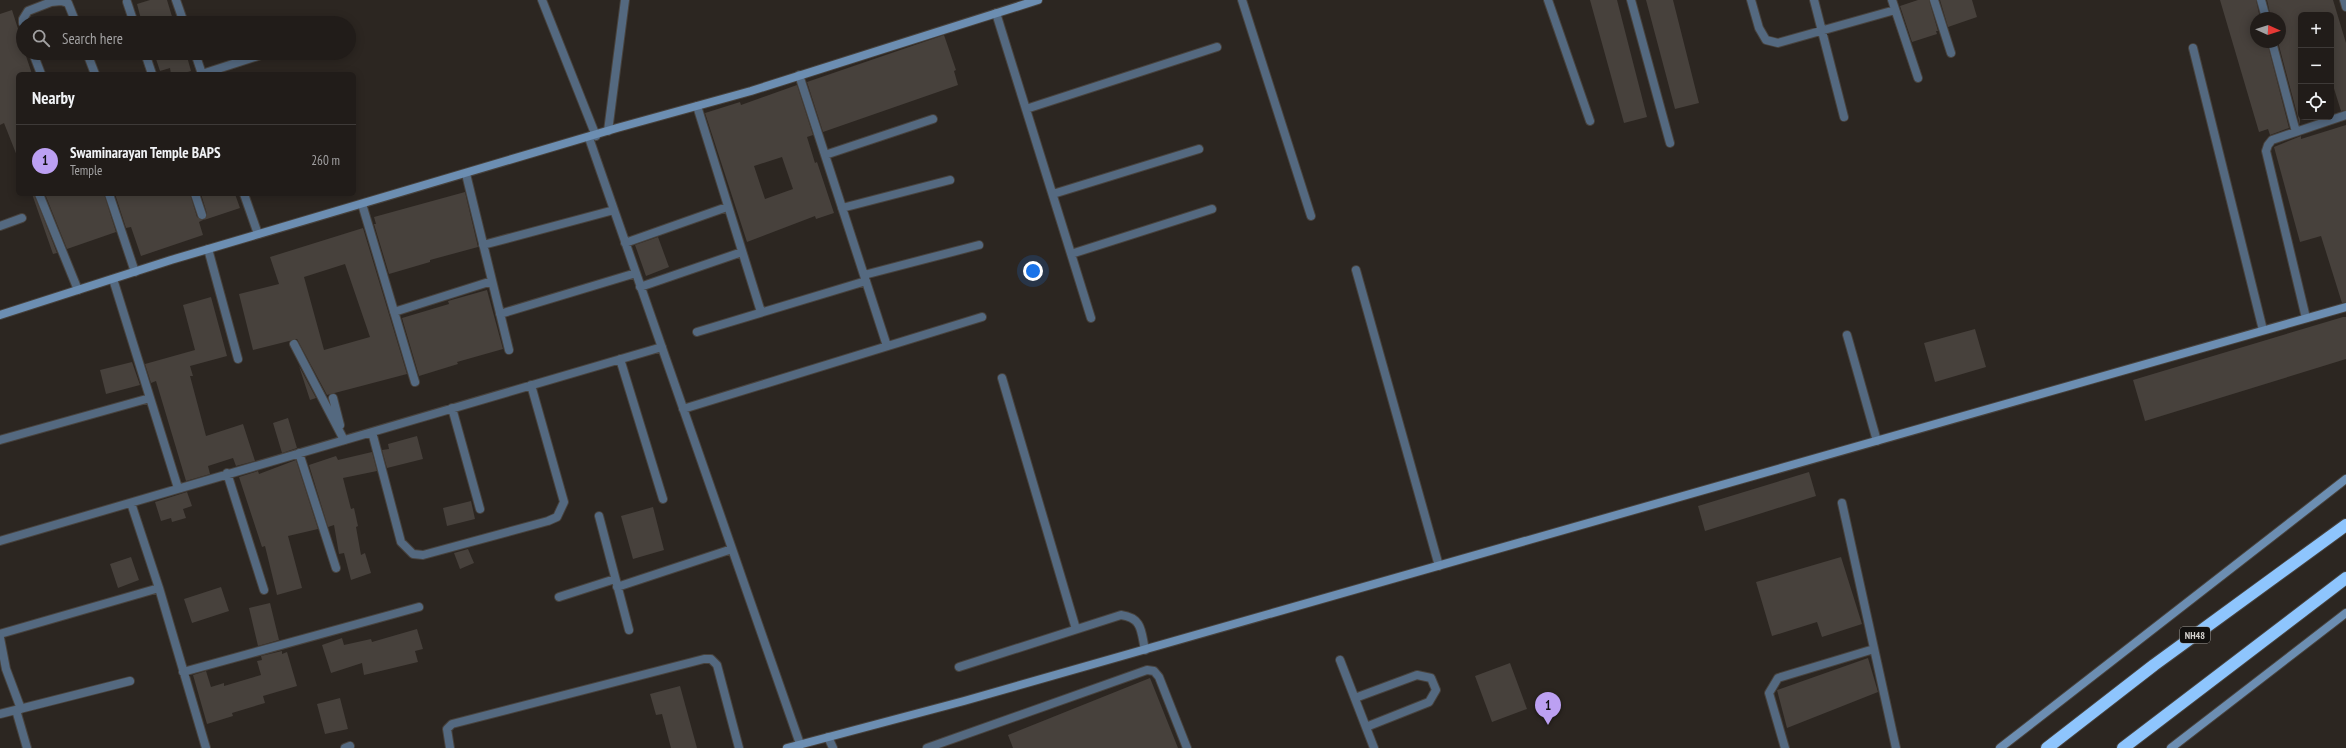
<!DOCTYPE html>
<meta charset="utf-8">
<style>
body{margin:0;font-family:"PT Sans Narrow",sans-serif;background:#2d2926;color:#f1f3f6}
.controls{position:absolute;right:12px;top:12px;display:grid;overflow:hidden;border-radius:6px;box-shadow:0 2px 10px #0003}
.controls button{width:36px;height:36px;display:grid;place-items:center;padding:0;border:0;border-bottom:1px solid #3e3a38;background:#211c19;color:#f1f3f6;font:20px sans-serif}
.compass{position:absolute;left:2250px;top:12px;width:36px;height:36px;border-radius:50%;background:#211c19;box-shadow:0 2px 10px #0003;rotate:93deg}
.you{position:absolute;left:1033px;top:271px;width:14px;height:14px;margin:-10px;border:3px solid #fff;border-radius:50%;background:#1a73e8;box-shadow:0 0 0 6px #1a73e833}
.badge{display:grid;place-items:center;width:26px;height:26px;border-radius:50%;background:#bca0f2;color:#111;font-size:13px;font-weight:700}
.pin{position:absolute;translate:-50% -33px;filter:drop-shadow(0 1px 2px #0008)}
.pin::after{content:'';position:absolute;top:21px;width:14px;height:12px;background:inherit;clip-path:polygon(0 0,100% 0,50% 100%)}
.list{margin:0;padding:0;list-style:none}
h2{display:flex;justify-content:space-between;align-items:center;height:52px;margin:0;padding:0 16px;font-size:17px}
h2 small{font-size:13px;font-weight:400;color:#a2a1a2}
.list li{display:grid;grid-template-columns:26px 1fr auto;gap:12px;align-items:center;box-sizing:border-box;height:72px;padding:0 16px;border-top:1px solid #3e3a38}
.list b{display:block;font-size:15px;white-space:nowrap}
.list p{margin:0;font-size:13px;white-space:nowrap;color:#a2a1a2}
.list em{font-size:13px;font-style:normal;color:#a2a1a2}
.icon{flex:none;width:22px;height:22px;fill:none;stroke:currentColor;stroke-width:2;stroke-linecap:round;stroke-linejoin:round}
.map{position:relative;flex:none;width:2346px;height:748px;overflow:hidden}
.search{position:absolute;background:#211c19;box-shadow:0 2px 10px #0003;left:16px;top:16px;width:340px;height:44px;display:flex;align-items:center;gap:10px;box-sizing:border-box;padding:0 14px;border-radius:22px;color:#a2a1a2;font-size:15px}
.panel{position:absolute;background:#211c19;box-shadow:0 2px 10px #0003;left:16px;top:72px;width:340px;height:124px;border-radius:6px}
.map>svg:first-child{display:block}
</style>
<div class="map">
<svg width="2346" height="748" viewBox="0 0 2346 748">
<rect width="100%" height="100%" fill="#2c2621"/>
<path fill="#47413c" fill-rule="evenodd" d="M150 0H167L174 23H142L137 4Z
M1590 0H1617L1647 117 1624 123Z
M1646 0H1673L1699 103 1675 109Z
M1918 0H1929L1938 31H1936L1937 34 1912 42 1900 6Z
M1940 0H1972L1977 17 1948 27Z
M2220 0H2256L2260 18H2256V42H2267L2289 128 2270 135 2268 129 2259 132Z
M2267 0H2333L2346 43V110L2341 111 2331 79V15H2301L2300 125 2278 42H2280V18H2271Z
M12 10 19 32 23 30V53H25L32 74H18L17 156 4 123 0 125V14Z
M944 35 956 70 954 71 958 85 823 132 807 82Z
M154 53H186L191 71 181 74H171L170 68 160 71Z
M797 85 813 135 807 137 815 163 817 162 834 213 816 219 815 216 747 242 705 113 740 102 741 105ZM782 157 793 189 765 199 754 166Z
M2346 125V302L2342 303 2321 236 2300 242 2274 147 2301 136V139Z
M465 192 478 247 430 260V262L389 274 374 224H376L374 217Z
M32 194H34L57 253 53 254Z
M45 194H104L116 232 67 249Z
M115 194H190L197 217 203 220 199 222 203 235 141 256 131 227 126 228Z
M201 194H235L240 208 204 220 207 214Z
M363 228 407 374 327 395 297 339 253 350 239 294 279 284 270 257ZM345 264 370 337 324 350 304 277Z
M658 237 669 267 646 276 635 245Z
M487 290 503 349 457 362 458 364 419 376 402 318 449 304 448 301Z
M211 297 227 356 190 366 193 376H190L206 436 243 424 255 461 236 466 233 458 208 466 210 474 186 481 156 381 151 383 145 364 195 350 183 305Z
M2343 317H2346V359L2145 421 2133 380Z
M1975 329 1986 367 1935 382 1924 343Z
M132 362 140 385 106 394 100 370Z
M299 366 316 398 310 400Z
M288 418 297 448 282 453 273 423Z
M417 436 423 459 387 468 382 450 389 449 388 444Z
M372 452 377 471 343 478 351 509 354 508 358 526 356 527 361 555 365 553 371 573 351 580 344 553 339 554 334 525 328 527 309 465 336 456 338 460Z
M296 460 318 529 288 536 302 588 277 595 265 546 262 547 239 477 258 471 259 474Z
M1809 472 1816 496 1705 531 1698 506Z
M187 492 192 506 183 509 186 518 172 522 171 518 161 521 155 502Z
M471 501 475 519 447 526 443 508Z
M653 507 664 550 633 559 621 516Z
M468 549 474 563 460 569 454 553Z
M131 557 139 580 118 588 110 564Z
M1841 557 1862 624 1822 637 1817 622 1772 636 1756 582Z
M221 587 229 611 192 623 184 599Z
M270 603 279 640 258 646 249 608Z
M417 629 423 649 415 651 418 662 364 675 362 663 331 673 322 645 342 638 344 645 371 639 372 642Z
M282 651V654L287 652 297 686 263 696 265 703 232 713 233 716 207 724 193 675 206 671 211 687 224 683V686L261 675 257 661 262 660 261 656Z
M1868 658 1878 692 1787 728 1777 690Z
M1510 663 1527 709 1492 722 1475 676Z
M1150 678 1178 748H1013L1008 735Z
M680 686 697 748H671L662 714 656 715 650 694Z
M340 698 348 729 325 734 317 704Z"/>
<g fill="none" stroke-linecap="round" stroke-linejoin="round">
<g stroke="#47423d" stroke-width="10">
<path id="lane" d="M0 226 22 218
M1356 270 1439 566
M1847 335 1877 441
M294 344 344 440
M1002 378 1076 629
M333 398 340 425
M1842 503 1896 748
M1340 660 1374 748
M959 667 1121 615C1143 618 1141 632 1145 650
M1355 698 1417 675 1431 678 1436 690 1429 702 1366 727
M828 737 833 748
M927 748 1147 670 1154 671 1159 677 1187 748
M1785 748 1769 693 1778 678 1874 649"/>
</g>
<g stroke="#47423d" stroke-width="10">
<path id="street" d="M176 0 184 23
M542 0 596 136
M1242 0 1311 216
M1548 0 1590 121
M1631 0 1670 143
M1751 0 1759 28 1766 40 1778 43 1895 10
M1814 0 1844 117
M1892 0 1918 78
M1934 0 1951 53
M2261 0 2266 18
M2344 0 2346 7
M127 2 134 23
M996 13 1091 318
M23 23V19L28 11 51 2 61 1 68 3 76 23
M2272 42 2296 132
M2193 48 2263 330
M33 53 41 74
M87 53 95 74
M145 53 152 74
M195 53 202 74
M202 74 267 53
M799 75 887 346
M697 106 761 312
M1026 109 1217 47
M608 131 625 0
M589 138 800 744
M825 155 933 119
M466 174 509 350
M39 194 78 290
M109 194 135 272
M195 194 202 215
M244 194 258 234
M1053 194 1199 149
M362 204 415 382
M842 208 950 180
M625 243 727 207
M483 245 614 210
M208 249 238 359
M1071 254 1212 209
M864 275 979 245
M113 279 178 488
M640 287 742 252
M394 312 492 281
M500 314 636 273
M2306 318 2266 151 2268 145 2272 140 2346 115
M697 332 866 281
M620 359 663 499
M452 408 480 509
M683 409 982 317
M372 432 401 542 413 554 423 555 548 521 557 517 564 502 531 385
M0 440 150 398
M299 453 336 568
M227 473 264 590
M131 503 159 588 206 748
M599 516 629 630
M0 541 662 347
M617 587 732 549
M559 597 615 579
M0 634 159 588
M0 638 6 669 21 709
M183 672 419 607
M16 710 27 748
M0 714 130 681
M345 748 350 746
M450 748 447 729 452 724 704 659H711L717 665 739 748"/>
</g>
<g stroke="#47423d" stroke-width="10">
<path id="secondary" d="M0 315 171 260 617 128 751 91 1038 0
M787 748 964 701 2346 307
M2000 748 2346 479
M2171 748 2346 613"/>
</g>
<g stroke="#47423d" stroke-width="14">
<path id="highway" d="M2047 748 2154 665 2346 525
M2123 748 2346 578"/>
</g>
<use href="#lane" stroke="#546980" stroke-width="8"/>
<use href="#street" stroke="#546980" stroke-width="8"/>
<use href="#secondary" stroke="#6c8eb2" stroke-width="8"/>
<use href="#highway" stroke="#8ec5fd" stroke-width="12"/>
</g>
<g text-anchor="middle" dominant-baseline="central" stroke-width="3.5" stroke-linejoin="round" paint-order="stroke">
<rect fill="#12100e" stroke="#9b9895" stroke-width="1" x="2180" y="627" width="30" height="16" rx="3"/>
<g font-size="10" font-weight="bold" fill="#d6d3cf">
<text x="2195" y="635">NH48</text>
</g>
</g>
</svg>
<div class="controls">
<button>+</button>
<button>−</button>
<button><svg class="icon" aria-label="locate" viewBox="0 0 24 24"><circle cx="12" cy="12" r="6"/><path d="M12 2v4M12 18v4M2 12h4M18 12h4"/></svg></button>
</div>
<svg class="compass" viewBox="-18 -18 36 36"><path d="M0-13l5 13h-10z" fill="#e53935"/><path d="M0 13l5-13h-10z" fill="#a2a1a2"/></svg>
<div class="you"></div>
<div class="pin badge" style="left:1548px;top:725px">1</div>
<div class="search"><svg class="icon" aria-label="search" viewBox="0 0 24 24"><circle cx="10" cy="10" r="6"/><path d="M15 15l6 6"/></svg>Search here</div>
<section class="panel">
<h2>Nearby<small></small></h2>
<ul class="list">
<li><span class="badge">1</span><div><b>Swaminarayan Temple BAPS</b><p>Temple</p></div><em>260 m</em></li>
</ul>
</section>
</div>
